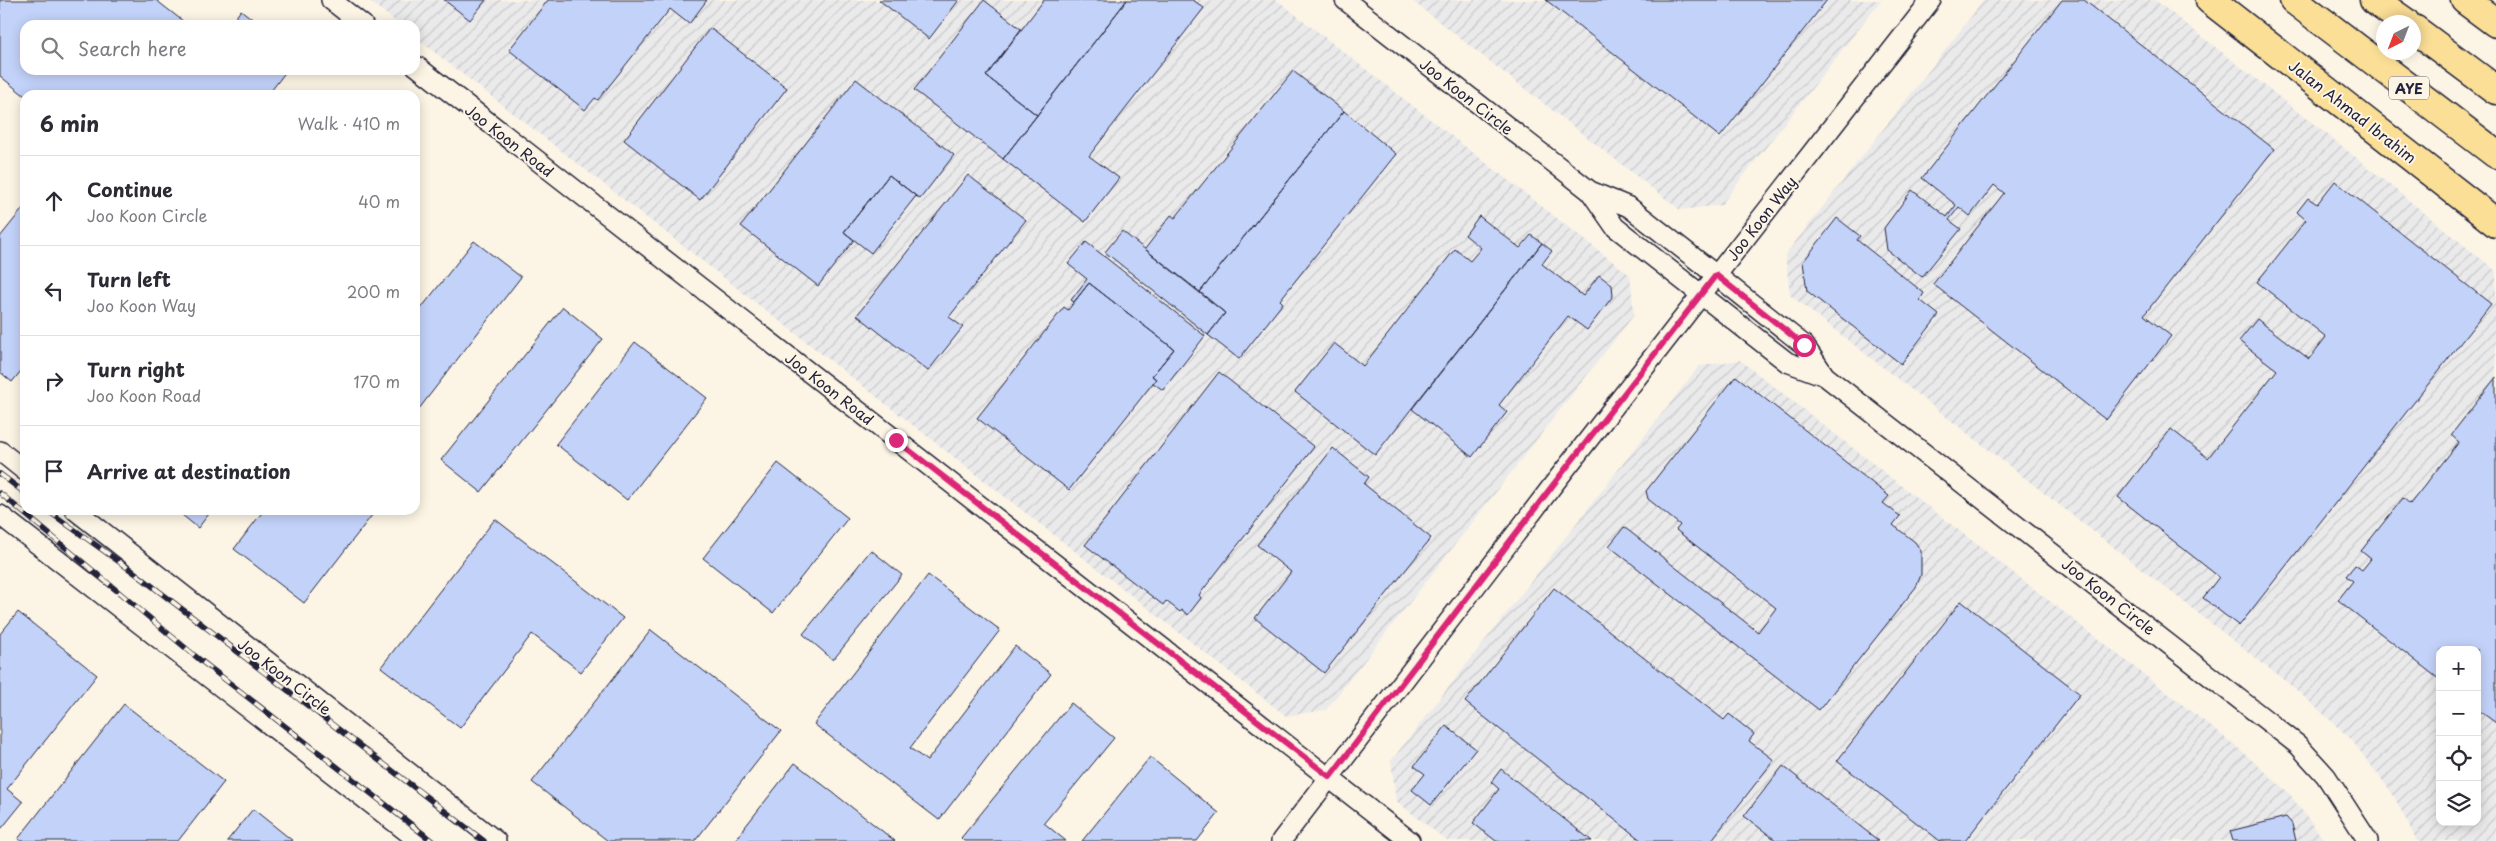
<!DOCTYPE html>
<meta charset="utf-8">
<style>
body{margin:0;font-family:"Playpen Sans",sans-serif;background:#f7f7f7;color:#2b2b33}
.controls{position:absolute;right:15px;bottom:15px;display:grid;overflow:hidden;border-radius:10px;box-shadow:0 2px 12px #0003}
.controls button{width:45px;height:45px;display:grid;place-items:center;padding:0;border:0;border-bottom:1px solid #e1e1e2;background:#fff;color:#2b2b33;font:25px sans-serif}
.compass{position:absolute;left:2376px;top:15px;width:45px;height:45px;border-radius:50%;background:#fff;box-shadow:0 2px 12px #0003;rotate:222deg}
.stop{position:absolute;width:15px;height:15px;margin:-11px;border:4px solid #db2777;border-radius:50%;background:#fff}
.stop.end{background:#db2777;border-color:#fff;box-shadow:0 1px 5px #0008}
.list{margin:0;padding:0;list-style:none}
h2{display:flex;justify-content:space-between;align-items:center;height:65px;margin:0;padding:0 20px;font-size:21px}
h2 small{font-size:16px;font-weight:400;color:#7c7c81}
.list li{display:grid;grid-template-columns:32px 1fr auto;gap:15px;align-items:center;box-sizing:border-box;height:90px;padding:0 20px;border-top:1px solid #e1e1e2}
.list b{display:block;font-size:19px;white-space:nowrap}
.list p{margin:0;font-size:16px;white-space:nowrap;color:#7c7c81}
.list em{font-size:16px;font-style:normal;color:#7c7c81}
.icon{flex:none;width:28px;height:28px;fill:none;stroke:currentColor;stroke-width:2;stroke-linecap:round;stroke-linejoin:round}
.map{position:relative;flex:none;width:2496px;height:841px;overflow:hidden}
.search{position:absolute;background:#fff;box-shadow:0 2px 12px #0003;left:20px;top:20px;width:400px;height:55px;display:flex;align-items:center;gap:12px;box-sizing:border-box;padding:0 18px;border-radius:15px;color:#7c7c81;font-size:19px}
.panel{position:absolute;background:#fff;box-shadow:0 2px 12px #0003;left:20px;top:90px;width:400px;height:425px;border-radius:15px}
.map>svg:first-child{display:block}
</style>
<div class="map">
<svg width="2496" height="841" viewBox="0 0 2496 841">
<defs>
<pattern id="industrial-furrows" width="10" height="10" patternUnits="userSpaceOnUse" patternTransform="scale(1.25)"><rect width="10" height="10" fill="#ebeaeb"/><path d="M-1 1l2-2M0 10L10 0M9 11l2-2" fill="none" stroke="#c9c8ca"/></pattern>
</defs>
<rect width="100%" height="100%" fill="#fcf5e5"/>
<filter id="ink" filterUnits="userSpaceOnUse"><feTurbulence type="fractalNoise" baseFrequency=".02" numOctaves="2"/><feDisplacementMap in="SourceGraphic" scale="10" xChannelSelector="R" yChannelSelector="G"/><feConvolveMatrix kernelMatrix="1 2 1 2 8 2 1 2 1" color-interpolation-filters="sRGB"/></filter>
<g filter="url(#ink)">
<path fill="url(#industrial-furrows)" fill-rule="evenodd" d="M368 0H1277L1630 275 1634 315 1326 710 1286 716 415 37V25H400Z
M1411 0H1881L1721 205 1680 210Z
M1984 0H2155L2333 139 2496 271V841H2417L2392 793 2350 738 2294 688 1790 295 1785 255ZM2440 650H2477V822H2440Z
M1740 360 2237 747 2288 792 2325 841H1447L1396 801 1391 761 1699 366Z"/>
<path fill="#c3d2f9" stroke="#22223b" d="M0 0H156L188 25H25V70H287L268 95 25 96 0 76Z
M444 0H486L470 20Z
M548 0H707L689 24 670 9 598 100 595 98 585 110 509 50Z
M879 0H959L929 39Z
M984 0 1021 29 986 76 1037 115 1003 159 914 90Z
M1044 0H1127L1037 115 986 76Z
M1127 0H1193L1204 8 1089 156 1119 178 1085 222 1003 159Z
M1546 0H1827L1720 137Z
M2062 0H2084L2274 149 2144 315 2171 336 2106 420 1933 284 2004 193 1994 185 1970 216 1959 207 1949 220 1961 229 1922 277 1887 250 1884 228 1912 190 1947 217 1956 205 1922 178Z
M241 10 260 25H230Z
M710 28 787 88 700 200 624 140Z
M1293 71 1344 111 1200 292 1145 249 1171 215 1175 218Z
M856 79 954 155 920 199 889 175 844 232 854 240 818 286 741 226Z
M1344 111 1396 154 1280 300 1283 303 1239 359 1208 335 1225 313 1200 292Z
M889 175 916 196 871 253 844 232Z
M968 175 1026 220 949 317 963 327 928 371 857 315Z
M2335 181 2491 304 2239 626 2203 598 2219 577 2118 497 2171 429 2208 458 2277 370 2239 341 2257 319 2309 359 2326 337 2257 282 2306 220 2297 212 2308 198 2317 204Z
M24 207 25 366 12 382 0 372V237Z
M1479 216 1520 248 1531 235 1542 243 1375 455 1295 392 1334 343 1363 366 1455 249 1470 261 1481 248 1465 235Z
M1837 218 1860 236 1857 240 1924 293 1920 300 1939 315 1901 364 1807 291 1803 262Z
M1122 231 1225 313 1208 335 1105 252Z
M474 241 521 277 415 414V316Z
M1086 242 1205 336 1163 390 1153 383 1156 379 1152 376 1174 349 1089 283 1074 302 1071 300 1087 279 1068 264Z
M1542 243 1552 251 1542 264 1583 296 1599 275 1612 285 1613 296 1587 330 1568 316 1499 405 1507 412 1472 457 1412 409Z
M1089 283 1174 349 1152 376 1156 379 1069 490 977 418 1064 307 1068 310Z
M563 307 603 339 481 492 441 460Z
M635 342 707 398 627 500 556 444Z
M1219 372 1314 447 1199 595 1201 598 1188 615 1182 610 1180 612 1166 601 1163 605 1085 545Z
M1736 376 1889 496 1883 503 1900 516 1893 525 1915 542 1921 551V575L1916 587 1819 710 1609 546 1624 527 1758 632 1776 608 1676 530 1680 525 1648 499 1646 491Z
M2496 377V723L2477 709V650H2440V680L2338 600 2353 581 2346 576 2355 565 2362 570 2371 559 2361 551 2403 498 2410 504 2459 442 2451 435Z
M1333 448 1369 477 1364 484 1431 538 1324 673 1255 618 1291 572 1257 545Z
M778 463 848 518 773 613 703 558Z
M176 510H212L198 528Z
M264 510H376L304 603 234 549Z
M495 519 623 618 581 672 532 634 460 728 381 667Z
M871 550 902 575 833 660 803 634Z
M928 575 1000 630 910 748 927 761 1015 646 1051 674 939 820 814 724Z
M1554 588 1724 720 1729 714 1754 734 1749 741 1774 760 1711 841H1642L1465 702Z
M1961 601 2080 694 1965 841H1940L1837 761Z
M18 612 97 675 7 789 23 802 2 828 0 827V634Z
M651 630 781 731 695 841H608L532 782Z
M1071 703 1114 738 1044 823 1066 841H964L961 838Z
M124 704 224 782 178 841H20L18 839Z
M1446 726 1476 749 1431 805 1412 790 1425 774 1414 766Z
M1150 757 1219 813 1197 841H1082Z
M795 763 895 841H734Z
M1783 766 1879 841H1777L1744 816Z
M1501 769 1592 841H1496L1473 823 1499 789 1491 782Z
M253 809 293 841H227Z
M2286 817 2292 824 2296 841H2233L2230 831Z"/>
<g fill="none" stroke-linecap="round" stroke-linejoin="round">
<g stroke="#22223b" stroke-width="22">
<path id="street" d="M331 0 363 25
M1345 0 1590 191 1629 207 1716 275 1804 345 1825 376
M415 65 1410 841
M1590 191 1615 227 1787 362 1825 376 2298 745 2326 776 2368 841
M0 451 25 471
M75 510 496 841
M0 515 419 841
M1281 841 1553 485 1931 0"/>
</g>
<g stroke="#22223b" stroke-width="31">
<path id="primary" d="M2210 0 2496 223
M2465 0 2496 23"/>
</g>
<g stroke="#22223b" stroke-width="31">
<path id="highway" d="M2294 0 2496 154
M2374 0 2405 22
M2414 29 2496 90"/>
</g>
<use href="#street" stroke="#fcf5e5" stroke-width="19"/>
<use href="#primary" stroke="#fbdf96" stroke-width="28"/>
<use href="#highway" stroke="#fbdf96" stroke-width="28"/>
<g stroke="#22223b" stroke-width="5.5">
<path id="rail" d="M0 474 25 493
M0 493 200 660 432 841
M47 510 139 576 484 841"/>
</g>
<use href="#rail" stroke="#fcf5e5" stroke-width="4" stroke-dasharray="11" stroke-linecap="butt"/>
</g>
</g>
<g fill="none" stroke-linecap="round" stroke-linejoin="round" filter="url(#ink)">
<path stroke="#db2777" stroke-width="6" d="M896 440 1330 777 1553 485 1716 275 1804 345"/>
</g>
<g text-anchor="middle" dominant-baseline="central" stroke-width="4" stroke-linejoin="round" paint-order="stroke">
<rect fill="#fcf5e5" stroke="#63616e" stroke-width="1" x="2389" y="76.5" width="40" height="23" rx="4"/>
<g font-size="14" font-weight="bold" fill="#22223b">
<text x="2409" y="88">AYE</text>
</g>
<g font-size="15" fill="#22223b" stroke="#fcf5e5">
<text transform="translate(1467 96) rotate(38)">Joo Koon Circle</text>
<text transform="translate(2353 111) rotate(38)">Jalan Ahmad Ibrahim</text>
<text transform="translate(510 140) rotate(38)">Joo Koon Road</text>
<text transform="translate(1761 218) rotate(-52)">Joo Koon Way</text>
<text transform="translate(830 388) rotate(38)">Joo Koon Road</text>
<text transform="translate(2109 596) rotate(38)">Joo Koon Circle</text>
<text transform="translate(285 676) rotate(38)">Joo Koon Circle</text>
</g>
</g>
</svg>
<div class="controls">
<button>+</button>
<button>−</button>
<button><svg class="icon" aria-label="locate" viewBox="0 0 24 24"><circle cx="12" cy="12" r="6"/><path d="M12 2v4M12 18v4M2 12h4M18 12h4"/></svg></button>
<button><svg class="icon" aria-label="layers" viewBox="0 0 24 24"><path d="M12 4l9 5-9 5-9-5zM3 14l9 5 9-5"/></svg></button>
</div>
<svg class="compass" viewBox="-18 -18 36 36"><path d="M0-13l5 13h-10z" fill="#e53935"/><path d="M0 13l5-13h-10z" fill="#7c7c81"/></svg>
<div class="stop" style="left:1804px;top:345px"></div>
<div class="stop end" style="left:896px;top:440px"></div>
<div class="search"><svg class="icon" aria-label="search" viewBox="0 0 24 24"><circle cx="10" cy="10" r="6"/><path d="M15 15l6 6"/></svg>Search here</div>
<section class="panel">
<h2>6 min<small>Walk · 410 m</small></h2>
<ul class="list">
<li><svg class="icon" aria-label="ahead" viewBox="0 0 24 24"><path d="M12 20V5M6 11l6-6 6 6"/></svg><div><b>Continue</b><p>Joo Koon Circle</p></div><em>40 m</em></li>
<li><svg class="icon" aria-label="left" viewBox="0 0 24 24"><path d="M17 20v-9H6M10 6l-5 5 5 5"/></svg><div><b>Turn left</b><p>Joo Koon Way</p></div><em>200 m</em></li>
<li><svg class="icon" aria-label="right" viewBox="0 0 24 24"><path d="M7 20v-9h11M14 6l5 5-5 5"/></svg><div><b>Turn right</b><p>Joo Koon Road</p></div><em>170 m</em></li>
<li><svg class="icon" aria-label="arrive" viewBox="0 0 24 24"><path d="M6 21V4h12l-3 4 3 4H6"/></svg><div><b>Arrive at destination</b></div></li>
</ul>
</section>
</div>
